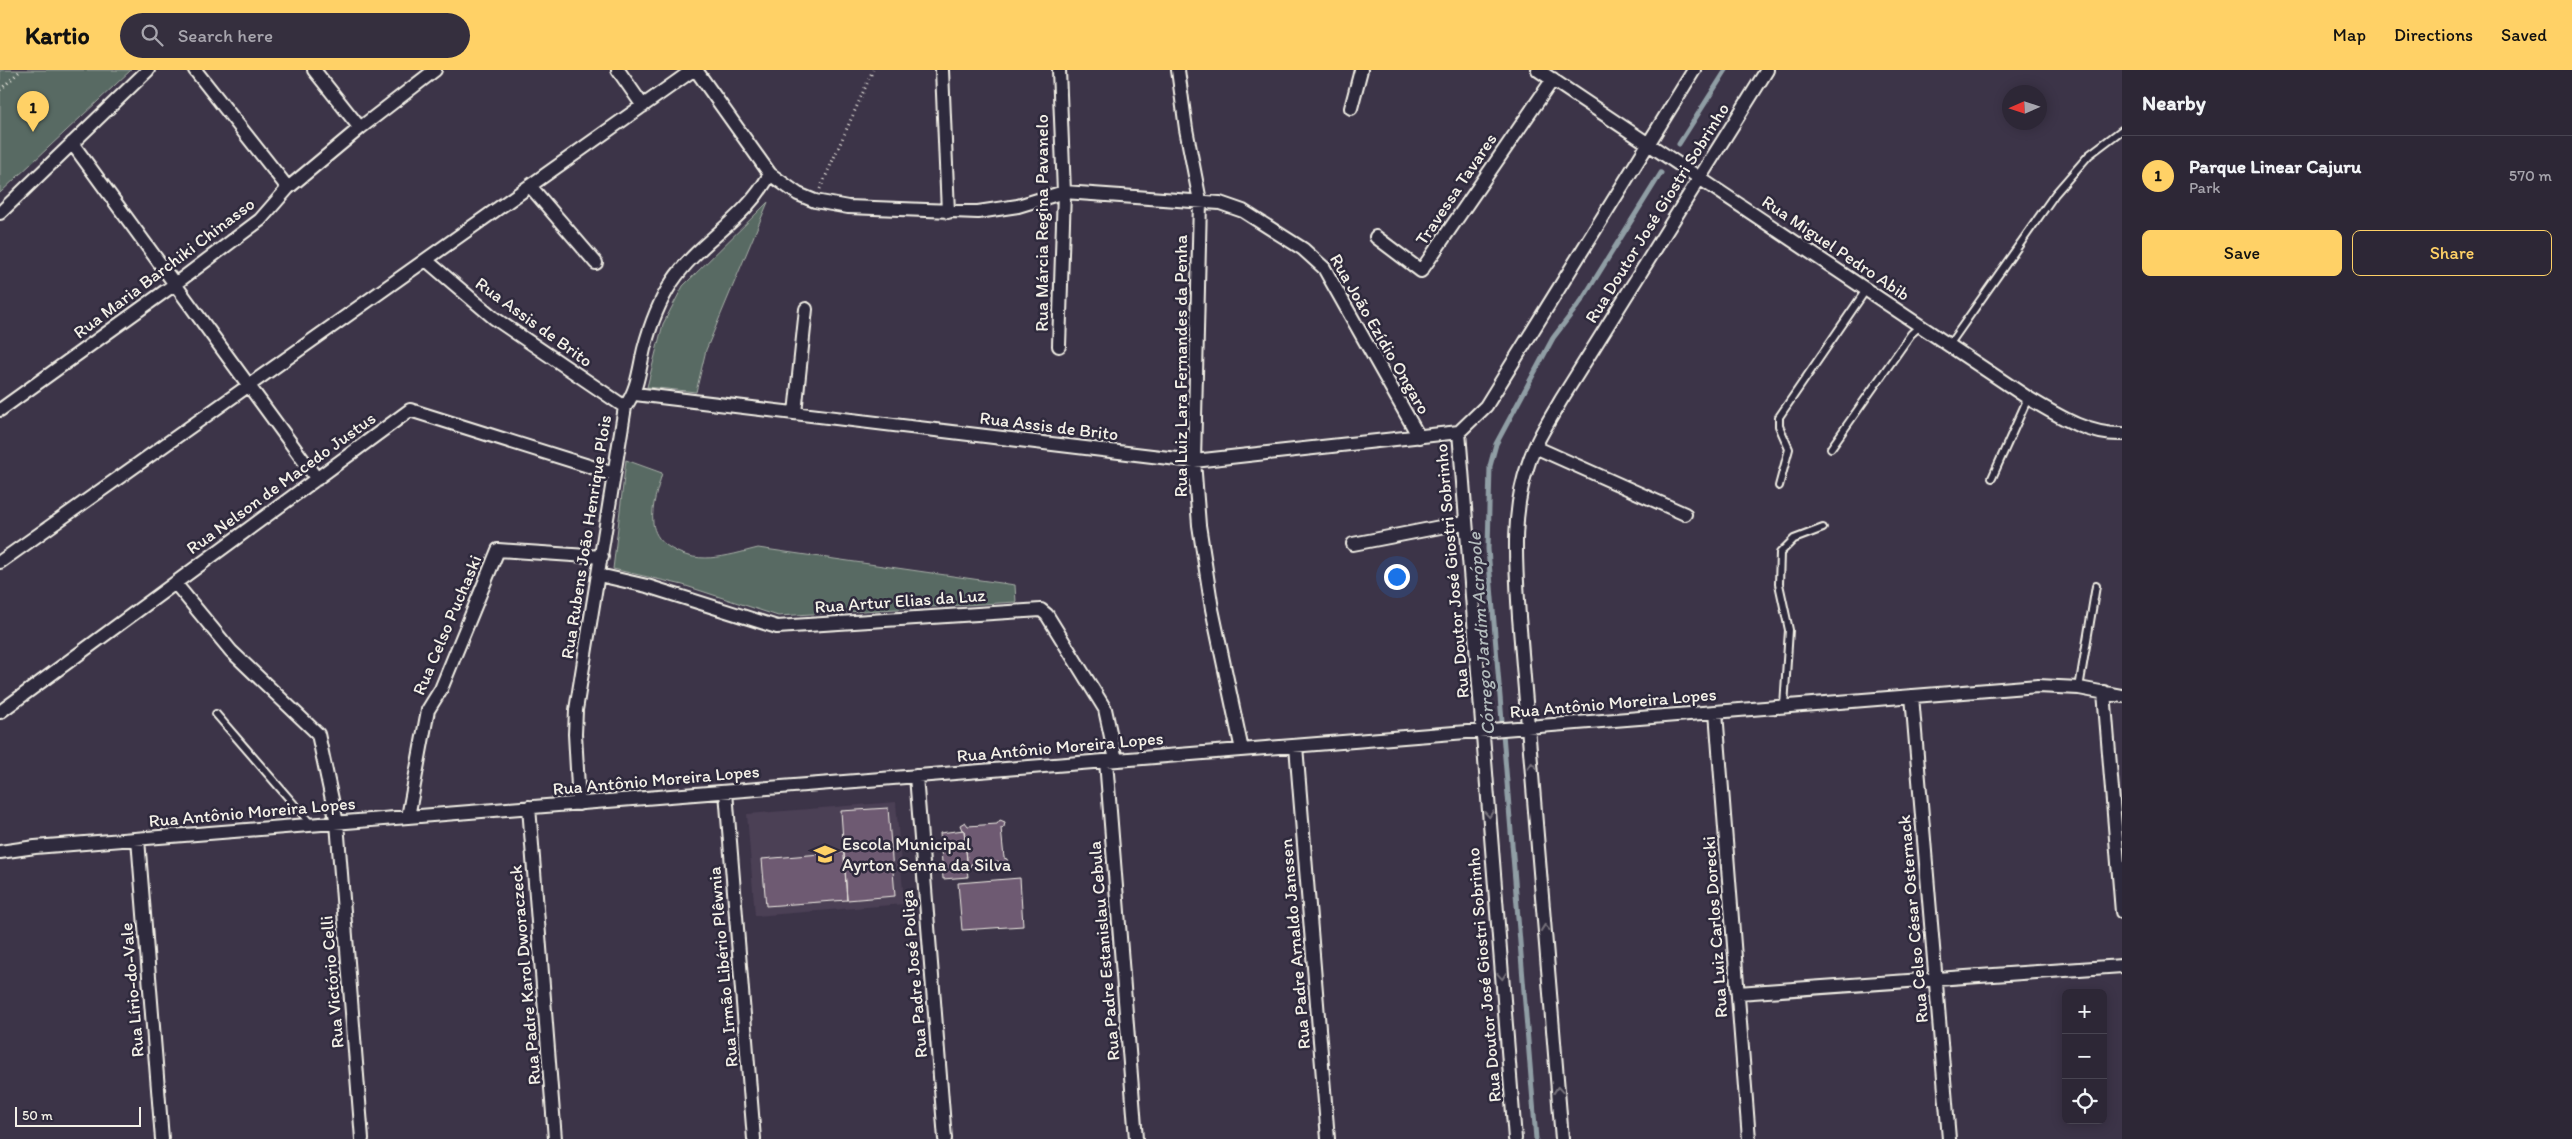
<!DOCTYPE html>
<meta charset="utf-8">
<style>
body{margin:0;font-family:Itim,sans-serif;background:#352f3e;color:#f1f3f6}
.controls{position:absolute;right:15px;bottom:15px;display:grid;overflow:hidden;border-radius:8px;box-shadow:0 2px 12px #0003}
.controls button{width:45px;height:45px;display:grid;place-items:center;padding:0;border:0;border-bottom:1px solid #484451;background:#2d2736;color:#f1f3f6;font:25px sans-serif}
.compass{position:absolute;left:2002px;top:15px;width:45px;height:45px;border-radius:50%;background:#2d2736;box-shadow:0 2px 12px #0003;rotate:267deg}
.scale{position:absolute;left:15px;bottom:12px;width:126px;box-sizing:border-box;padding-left:5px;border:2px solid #f4f1e8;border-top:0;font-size:14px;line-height:18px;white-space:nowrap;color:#f4f1e8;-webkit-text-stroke:4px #2f2a3d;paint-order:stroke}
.you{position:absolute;left:1396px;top:506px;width:18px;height:18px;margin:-12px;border:4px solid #fff;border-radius:50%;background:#1a73e8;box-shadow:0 0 0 8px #1a73e833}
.badge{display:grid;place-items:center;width:32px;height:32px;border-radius:50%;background:#ffd166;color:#111;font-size:16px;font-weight:700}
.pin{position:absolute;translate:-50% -41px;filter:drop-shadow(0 1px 2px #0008)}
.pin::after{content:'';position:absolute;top:26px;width:18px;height:15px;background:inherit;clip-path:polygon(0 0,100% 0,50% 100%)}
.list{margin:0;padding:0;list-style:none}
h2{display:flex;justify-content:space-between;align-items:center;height:65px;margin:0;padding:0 20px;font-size:21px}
h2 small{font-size:16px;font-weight:400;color:#a7a5ad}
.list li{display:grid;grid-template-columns:32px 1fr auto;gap:15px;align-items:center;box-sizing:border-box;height:80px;padding:0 20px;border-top:1px solid #484451}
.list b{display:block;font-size:19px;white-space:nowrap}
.list p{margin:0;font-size:16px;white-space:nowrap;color:#a7a5ad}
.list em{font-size:16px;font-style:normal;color:#a7a5ad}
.actions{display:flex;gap:10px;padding:15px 20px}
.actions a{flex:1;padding:11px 0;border:1px solid #ffd166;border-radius:8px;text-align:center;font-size:18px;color:#ffd166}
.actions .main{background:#ffd166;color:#111}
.icon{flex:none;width:28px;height:28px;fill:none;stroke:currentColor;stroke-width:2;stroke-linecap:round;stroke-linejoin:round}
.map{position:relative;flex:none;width:2122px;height:1069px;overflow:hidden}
header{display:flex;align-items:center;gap:30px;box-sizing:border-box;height:70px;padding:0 25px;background:#ffd166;color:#111}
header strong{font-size:24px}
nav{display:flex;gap:28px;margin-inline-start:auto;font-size:18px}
.search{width:350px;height:45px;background:#352f3e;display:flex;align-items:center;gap:12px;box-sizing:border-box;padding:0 18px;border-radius:28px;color:#a7a5ad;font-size:19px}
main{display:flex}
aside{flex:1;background:#2d2736}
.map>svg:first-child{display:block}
</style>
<header>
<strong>Kartio</strong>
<div class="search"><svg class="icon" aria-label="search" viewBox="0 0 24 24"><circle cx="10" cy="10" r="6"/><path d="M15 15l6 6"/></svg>Search here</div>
<nav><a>Map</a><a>Directions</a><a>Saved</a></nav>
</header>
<main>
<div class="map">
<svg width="2122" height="1069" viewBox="0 0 2122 1069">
<rect width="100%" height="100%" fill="#3c3448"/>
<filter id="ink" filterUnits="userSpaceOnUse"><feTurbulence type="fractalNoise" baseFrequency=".02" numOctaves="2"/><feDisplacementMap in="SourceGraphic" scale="10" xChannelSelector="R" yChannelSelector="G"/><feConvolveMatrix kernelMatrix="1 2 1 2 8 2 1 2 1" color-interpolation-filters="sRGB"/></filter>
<g filter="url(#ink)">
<path fill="#4b3f55" d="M896 732 904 834 755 846 747 744Z"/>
<path fill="#596b64" stroke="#a6aea6" d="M0 0H131L0 123Z
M768 132 706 280 696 322 647 317 663 254 683 216Z
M626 390 662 403C658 419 651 436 653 453 654 462 659 470 666 475 695 497 726 486 758 478L1015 515 1016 532 778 546 683 515 613 499Z"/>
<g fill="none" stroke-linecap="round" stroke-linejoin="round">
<path stroke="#909ea5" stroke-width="5" d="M1679 74 1726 0
M1536 1069 1488 479 1490 396 1496 374 1553 268 1582 230 1661 103"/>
</g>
<path fill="#6e5a72" stroke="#f4f1e8" d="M888 738 895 826 847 830 841 741Z
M1000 750 1005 752 1004 757 1001 758 1004 788 1007 789 1008 794 1003 796 1000 792 971 794 970 797 965 799 963 794 967 790 964 760H962L960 755 965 752 968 756 997 754Z
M964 760 967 790 963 794 967 799 968 807 943 809 940 763Z
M844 782 847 830 766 836 762 789Z
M1020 808 1023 856 962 860 958 813Z"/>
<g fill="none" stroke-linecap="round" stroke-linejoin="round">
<g stroke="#f4f1e8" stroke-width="10">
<path id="service" d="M1949 275 2055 124 2089 85 2122 60
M1831 378 1911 264 1920 256
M1992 408 2028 328
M1779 416 1789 379 1779 356V347L1866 220
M2079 618 2096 516
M1784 636 1789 560 1779 514 1780 483 1794 469 1823 458
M216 644 311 754"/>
</g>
<g stroke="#f4f1e8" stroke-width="16">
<path id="minor" d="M195 0 288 118
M314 0 360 58
M618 0 643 36
M696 0 770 104 798 124 815 131 848 137 978 142 1018 136 1064 122 1220 133 1243 141 1303 179 1324 198 1419 367
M942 0 948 142
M1178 0 1186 59 1200 131 1194 391 1199 455 1212 539 1242 680
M1538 0 2028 328C2057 345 2087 365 2122 364
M1351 38 1361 0
M72 73 317 409
M530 116 596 193
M0 143 148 0
M1376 167 1421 201 1553 9
M426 190 494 248 625 337
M1059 276 1064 122 1059 0
M635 324 1194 391 1459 362
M0 340 175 214 260 150 288 118 360 58 435 0
M795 343 806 239
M1535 377 1685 444
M1353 474 1466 452
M0 492 693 0
M599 505 647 516 777 557 1041 540 1047 545 1105 639 1116 690
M175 513 231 581 318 664 337 753 362 1069
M2104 622 2122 842
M1912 626 1949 1069
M0 642 410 340 614 404
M1716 642 1749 1069
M1296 676 1328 1069
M1106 691 1136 1069
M916 706 945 1069
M726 722 754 1069
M579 734 575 664 576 640 625 337C638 319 639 300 644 279 650 256 659 232 672 212 700 170 744 152 770 104
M529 737 555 1069
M408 747 428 640 441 619 498 480 602 487
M138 769 162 1069
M0 782 35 777 2038 616 2079 618 2122 626
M1738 923 2122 896
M1515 1069 1459 362 1486 336 1694 0
M1562 1069 1519 547C1516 497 1511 443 1528 395 1535 372 1549 351 1561 330L1767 0"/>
</g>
<path stroke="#f4f1e8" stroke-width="3" stroke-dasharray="1 4" stroke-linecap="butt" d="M0 20 21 0
M820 119 873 0"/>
<use href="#service" stroke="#2f2a3d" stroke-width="6"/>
<use href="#minor" stroke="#2f2a3d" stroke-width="12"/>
</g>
<defs><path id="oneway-chevron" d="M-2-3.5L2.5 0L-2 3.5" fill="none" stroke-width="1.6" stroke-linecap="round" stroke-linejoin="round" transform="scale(1.25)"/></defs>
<g stroke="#747079">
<use href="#oneway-chevron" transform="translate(1532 696) rotate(-95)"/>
<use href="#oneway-chevron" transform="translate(1489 744) rotate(85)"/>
<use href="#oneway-chevron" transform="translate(1545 858) rotate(-95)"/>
<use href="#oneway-chevron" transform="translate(1502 906) rotate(85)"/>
<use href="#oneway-chevron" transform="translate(1558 1020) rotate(-95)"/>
</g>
</g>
<defs>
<g id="school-bare" transform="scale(1.725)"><path d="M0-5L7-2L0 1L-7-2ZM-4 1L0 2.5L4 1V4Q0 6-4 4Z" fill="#ffd166" stroke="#2f2a3d" stroke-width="2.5" paint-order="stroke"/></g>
</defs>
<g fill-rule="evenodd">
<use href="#school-bare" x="825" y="784"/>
</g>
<g text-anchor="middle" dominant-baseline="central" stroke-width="5" stroke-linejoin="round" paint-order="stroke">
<g font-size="18" fill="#f4f1e8" stroke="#2f2a3d">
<text transform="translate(1456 119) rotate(-56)">Travessa Tavares</text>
<text transform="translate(1657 143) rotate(-58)">Rua Doutor José Giostri Sobrinho</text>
<text transform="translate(1042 153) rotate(-90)">Rua Márcia Regina Pavanelo</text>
<text transform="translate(1836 178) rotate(34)">Rua Miguel Pedro Abib</text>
<text transform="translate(164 198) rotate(-37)">Rua Maria Barchiki Chinasso</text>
<text transform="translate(534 252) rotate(36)">Rua Assis de Brito</text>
<text transform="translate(1380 264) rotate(60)">Rua João Ezídio Ongaro</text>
<text transform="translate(1181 296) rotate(-90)">Rua Luiz Lara Fernandes da Penha</text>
<text transform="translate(1049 356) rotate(7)">Rua Assis de Brito</text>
<text transform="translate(281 413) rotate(-36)">Rua Nelson de Macedo Justus</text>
<text transform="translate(586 467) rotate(-81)">Rua Rubens João Henrique Plois</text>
<text transform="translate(1452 501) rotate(-95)">Rua Doutor José Giostri Sobrinho</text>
<text transform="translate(900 531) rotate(-4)">Rua Artur Elias da Luz</text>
<text transform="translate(447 555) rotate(-67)">Rua Celso Puchaski</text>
<text transform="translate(1613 633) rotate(-5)">Rua Antônio Moreira Lopes</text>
<text transform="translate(1060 677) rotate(-5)">Rua Antônio Moreira Lopes</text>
<text transform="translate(656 710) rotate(-5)">Rua Antônio Moreira Lopes</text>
<text transform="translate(252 742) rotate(-5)">Rua Antônio Moreira Lopes</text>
<text transform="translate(1913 849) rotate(-95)">Rua Celso César Osternack</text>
<text transform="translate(1715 857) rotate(-94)">Rua Luiz Carlos Dorecki</text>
<text transform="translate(1295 874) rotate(-95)">Rua Padre Arnaldo Janssen</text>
<text transform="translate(1104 881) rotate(-95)">Rua Padre Estanislau Cebula</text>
<text transform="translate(723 897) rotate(-95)">Rua Irmão Libério Plêwnia</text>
<text transform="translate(914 904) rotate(-95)">Rua Padre José Poliga</text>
<text transform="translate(525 905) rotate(-95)">Rua Padre Karol Dworaczeck</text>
<text transform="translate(1484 905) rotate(-95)">Rua Doutor José Giostri Sobrinho</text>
<text transform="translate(332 912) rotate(-95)">Rua Victório Celli</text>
<text transform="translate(132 920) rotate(-95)">Rua Lírio-do-Vale</text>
</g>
<g font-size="18" fill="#f4f1e8" stroke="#2f2a3d" text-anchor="start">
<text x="842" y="774">Escola Municipal<tspan x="842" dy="21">Ayrton Senna da Silva</tspan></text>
</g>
<g font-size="19" font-style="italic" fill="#b2babb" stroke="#2f2a3d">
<text transform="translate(1481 564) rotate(-94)">Córrego Jardim Acrópole</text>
</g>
</g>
</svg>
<div class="controls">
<button>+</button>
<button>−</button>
<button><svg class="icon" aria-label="locate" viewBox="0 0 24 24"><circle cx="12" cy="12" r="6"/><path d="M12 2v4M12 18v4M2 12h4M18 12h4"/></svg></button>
</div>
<svg class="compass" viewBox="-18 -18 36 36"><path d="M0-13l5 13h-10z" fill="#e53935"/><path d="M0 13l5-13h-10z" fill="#a7a5ad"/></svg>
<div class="scale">50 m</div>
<div class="you"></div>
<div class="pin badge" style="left:33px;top:62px">1</div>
</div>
<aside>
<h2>Nearby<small></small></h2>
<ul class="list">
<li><span class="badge">1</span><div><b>Parque Linear Cajuru</b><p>Park</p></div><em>570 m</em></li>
</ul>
<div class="actions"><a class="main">Save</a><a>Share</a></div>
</aside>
</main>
